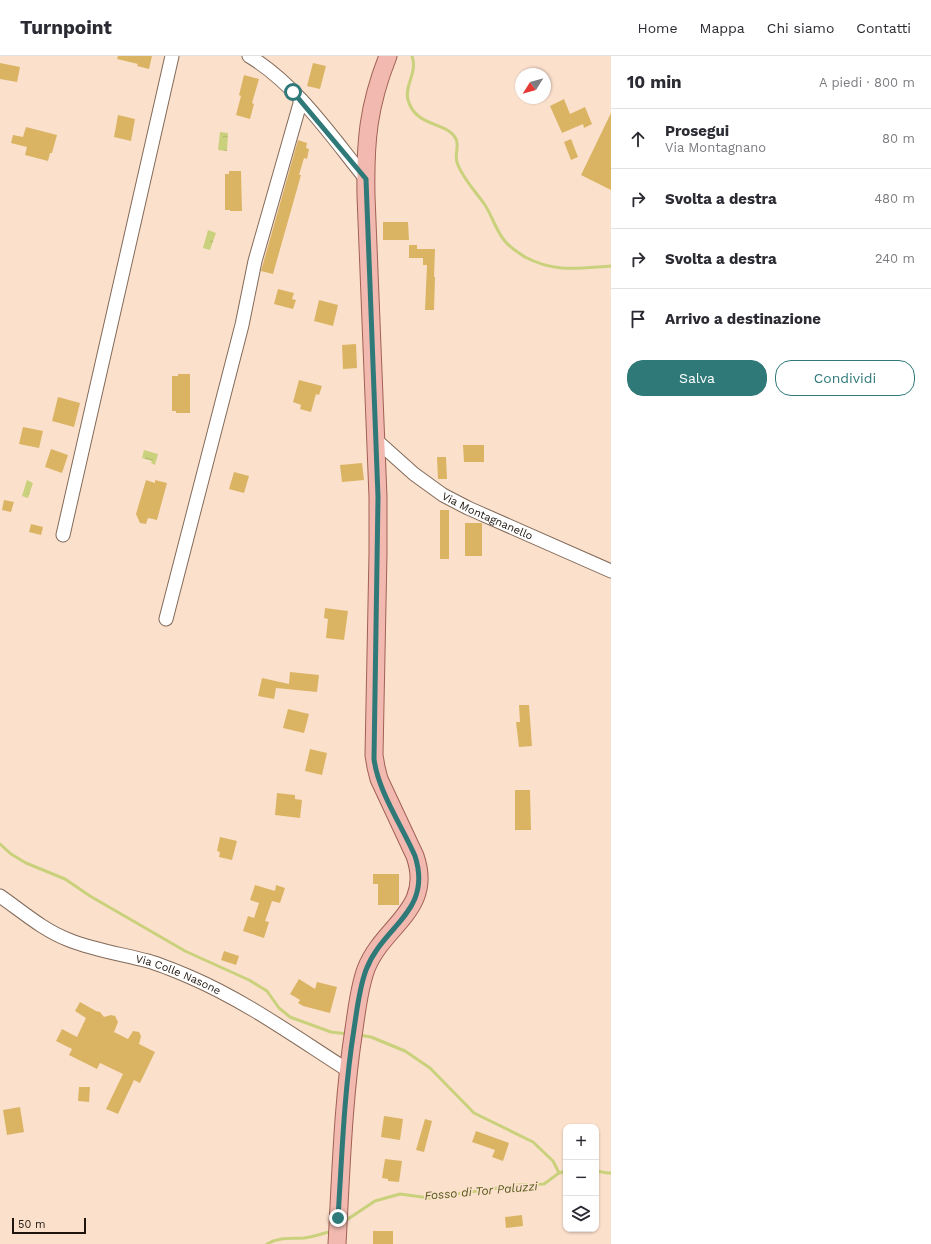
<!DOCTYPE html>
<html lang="it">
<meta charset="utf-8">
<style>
body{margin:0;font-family:"Work Sans",sans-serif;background:#f7f7f7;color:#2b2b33}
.controls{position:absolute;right:12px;bottom:12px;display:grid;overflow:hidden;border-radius:8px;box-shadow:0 1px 3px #0004}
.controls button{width:36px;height:36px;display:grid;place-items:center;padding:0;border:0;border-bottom:1px solid #e1e1e2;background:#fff;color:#2b2b33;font:20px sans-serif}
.compass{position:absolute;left:515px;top:12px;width:36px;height:36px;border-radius:50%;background:#fff;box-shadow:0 1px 3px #0004;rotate:233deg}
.scale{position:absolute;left:12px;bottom:10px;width:74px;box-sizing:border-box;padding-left:4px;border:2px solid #1e150e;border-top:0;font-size:11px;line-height:14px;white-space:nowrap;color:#1e150e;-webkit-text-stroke:3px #fbe0cc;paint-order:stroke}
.stop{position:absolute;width:12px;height:12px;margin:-9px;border:3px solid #307979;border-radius:50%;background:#fff}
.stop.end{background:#307979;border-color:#fff;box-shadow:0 1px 4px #0008}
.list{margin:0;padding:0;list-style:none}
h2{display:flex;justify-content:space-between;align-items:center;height:52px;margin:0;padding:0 16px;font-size:17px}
h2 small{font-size:13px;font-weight:400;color:#7c7c81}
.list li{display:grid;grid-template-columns:26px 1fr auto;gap:12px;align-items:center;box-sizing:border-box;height:60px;padding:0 16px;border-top:1px solid #e1e1e2}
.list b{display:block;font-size:15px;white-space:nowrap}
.list p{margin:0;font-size:13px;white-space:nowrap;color:#7c7c81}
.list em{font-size:13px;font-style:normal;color:#7c7c81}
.actions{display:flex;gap:8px;padding:12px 16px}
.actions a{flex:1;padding:9px 0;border:1px solid #307979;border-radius:16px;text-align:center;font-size:14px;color:#307979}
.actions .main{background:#307979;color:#fff}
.icon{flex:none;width:22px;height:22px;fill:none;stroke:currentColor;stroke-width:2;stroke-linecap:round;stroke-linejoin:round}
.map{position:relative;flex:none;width:611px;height:1188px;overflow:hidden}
header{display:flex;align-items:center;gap:24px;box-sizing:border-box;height:56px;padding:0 20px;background:#fff;border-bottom:1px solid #e1e1e2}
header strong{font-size:19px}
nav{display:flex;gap:22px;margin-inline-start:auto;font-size:14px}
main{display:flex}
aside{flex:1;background:#fff}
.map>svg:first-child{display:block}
</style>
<header>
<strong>Turnpoint</strong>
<nav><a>Home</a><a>Mappa</a><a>Chi siamo</a><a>Contatti</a></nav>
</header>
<main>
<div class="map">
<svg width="611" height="1188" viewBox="0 0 611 1188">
<defs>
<pattern id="water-ripples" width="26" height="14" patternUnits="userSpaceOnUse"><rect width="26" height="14" fill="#cad17c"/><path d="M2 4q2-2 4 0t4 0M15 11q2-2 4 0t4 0" fill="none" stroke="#adb36a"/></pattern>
</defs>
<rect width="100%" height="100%" fill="#fbe0cc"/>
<path fill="url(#water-ripples)" d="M220 76 228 77 227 95 218 94Z
M208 174 216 177 210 194 203 192Z
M144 394 158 398 155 409 151 407 152 405 142 402Z
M27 424 33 427 28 442 22 440Z"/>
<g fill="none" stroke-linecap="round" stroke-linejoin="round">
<path stroke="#cad17c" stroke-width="3" d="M412 0C418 17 404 29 408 44 416 72 447 65 456 83 460 91 453 100 458 109 464 124 476 136 485 149 492 160 496 174 504 184 510 192 517 196 525 201 555 217 579 212 611 210
M0 788 11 798 26 807 65 823 90 840 185 895 249 924 267 935 279 952 290 961 331 976 348 978
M359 979 371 981 405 995 430 1012 474 1057 533 1086 553 1105 559 1117
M596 1115 608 1117H611
M345 1165 375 1145 400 1138 429 1142 519 1129 544 1128 559 1117 566 1115
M267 1188C279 1181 290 1183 304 1182 312 1181 321 1178 329 1176L332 1173"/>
</g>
<path fill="#dab463" d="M118 0H152L149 13 137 10 138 8 117 3Z
M0 7 20 11 17 26 0 23Z
M313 7 326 10 320 33 307 30Z
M244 19 259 23 252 47 254 48 250 63 236 59 241 40 239 39Z
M564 43 570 58 585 51 592 68 584 72 583 68 562 77 550 50Z
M611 57V134L581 119Z
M118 59 135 63 131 85 114 81Z
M26 71 57 79 52 97H50L48 105 25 99 27 91 11 87 13 79 23 81Z
M571 83 578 101 571 104 564 86Z
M298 84 307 87 306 92 309 93 307 103 304 102 299 119H301L273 218 261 215Z
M229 115H241L242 155H230V154H225V118H229Z
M383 166H408L409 184H383Z
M409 189H417V193H435L434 221H435L434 254H425L427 209H423V202H409Z
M278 233 294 237 292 243 296 244 293 253 274 248Z
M319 244 338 249 333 270 314 265Z
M356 288 357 312 343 313 342 289Z
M178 318H190V357H176V355H172V320H178Z
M299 324 322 330 319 339 316 338 311 356 300 353 301 349 293 346Z
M58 341 80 347 74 371 52 365Z
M23 371 43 375 39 392 19 388Z
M463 389H484V406H464Z
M51 393 68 399 62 417 45 411Z
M437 401H446L447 423H438Z
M362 407 364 424 342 426 340 409Z
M234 416 249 420 244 437 229 433Z
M146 424 155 427V424L167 427 157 464 148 462 146 468 140 467 136 458Z
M4 444 14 446 11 456 2 454Z
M440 454H449V503H440Z
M465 467H482V500H465Z
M31 468 43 471 41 479 29 476Z
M325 552 348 555 344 584 326 582 328 563 324 562Z
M290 616 319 619 317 636 276 632 274 643 258 640 262 622 289 628Z
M519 649H529L532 690 519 691 516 666H520Z
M288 653 309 658 304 677 283 672Z
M310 693 327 697 322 719 305 715Z
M515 734H530L531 774H515Z
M277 737 295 739V743L302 744 300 762 275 759Z
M220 781 237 785 232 804 219 801 220 796 217 795Z
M373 818H399V849H378V828H373Z
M255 829 275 835 276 829 285 832 280 847 272 845 270 851 265 865 269 866 264 882 243 875 248 860 254 862 259 847 250 844Z
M224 895 239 900 236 909 221 904Z
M299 923 315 933 317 926 337 931 330 957 303 950 298 947 300 944 290 938Z
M80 946 96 955 100 956 104 961 111 959 115 960 118 966 114 976 128 983 133 975 139 976 141 980 139 988 155 996 140 1027 134 1024 118 1058 106 1053 123 1018 100 1007 97 1013 69 999 72 993 56 985 62 973 77 981 86 962 75 955Z
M79 1031H90L89 1046 78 1045Z
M20 1051 24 1076 7 1079 3 1054Z
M384 1060 403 1063 400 1084 381 1081Z
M425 1063 432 1065 424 1096 416 1094Z
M476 1075 509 1087 503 1105 492 1101 495 1094 472 1086Z
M385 1103 402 1105 399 1126 388 1125V1123L382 1122Z
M522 1159 523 1170 506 1172 505 1161Z
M373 1175H393V1188H373Z"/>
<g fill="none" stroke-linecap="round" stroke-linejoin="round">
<g stroke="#826a59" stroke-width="15">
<g id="minor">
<path d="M249 0C296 28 332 81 366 123"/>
<path id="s1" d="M376 384 414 418 443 439 468 452 611 515"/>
<path d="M63 479 172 0"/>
<path d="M166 563 242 269 255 205 301 44"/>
<path id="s2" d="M0 840C23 856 43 874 69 884 94 894 121 898 148 905 162 909 176 915 190 921 246 945 297 982 349 1015"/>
</g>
</g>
<g stroke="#a16154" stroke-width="19">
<path id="major" d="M337 1188C341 1116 343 1044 354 973 357 953 359 932 366 913 383 869 434 854 415 800L379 723 376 711 374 699 378 497V441L366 140C365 86 368 50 388 0"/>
</g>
<use href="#minor" stroke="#fff" stroke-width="13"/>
<use href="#major" stroke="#f1b9af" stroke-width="17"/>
</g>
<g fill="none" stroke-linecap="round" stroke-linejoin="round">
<path stroke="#307979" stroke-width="5" d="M293 36 366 123 378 441 374 703C378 735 402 770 415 800 433 856 383 869 366 914 359 933 357 954 354 973 344 1036 342 1099 338 1162"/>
</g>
<g text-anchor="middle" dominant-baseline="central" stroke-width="3.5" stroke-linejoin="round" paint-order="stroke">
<g font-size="11" fill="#1e150e" stroke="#fbe0cc">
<text stroke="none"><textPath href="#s1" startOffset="136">Via Montagnanello</textPath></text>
<text stroke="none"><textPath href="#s2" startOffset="197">Via Colle Nasone</textPath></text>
</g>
<g font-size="12" font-style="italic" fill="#535618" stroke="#fbe0cc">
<text transform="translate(481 1135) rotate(-5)">Fosso di Tor Paluzzi</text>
</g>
</g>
</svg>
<div class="controls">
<button>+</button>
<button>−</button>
<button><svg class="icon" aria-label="layers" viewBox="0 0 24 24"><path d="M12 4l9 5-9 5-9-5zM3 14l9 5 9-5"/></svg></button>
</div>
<svg class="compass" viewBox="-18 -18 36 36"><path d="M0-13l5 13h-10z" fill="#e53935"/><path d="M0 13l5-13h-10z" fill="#7c7c81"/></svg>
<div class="scale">50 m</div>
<div class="stop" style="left:293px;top:36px"></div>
<div class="stop end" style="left:338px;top:1162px"></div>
</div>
<aside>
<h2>10 min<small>A piedi · 800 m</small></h2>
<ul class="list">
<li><svg class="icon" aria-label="ahead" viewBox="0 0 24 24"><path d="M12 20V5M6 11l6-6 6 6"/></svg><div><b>Prosegui</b><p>Via Montagnano</p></div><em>80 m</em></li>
<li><svg class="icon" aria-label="right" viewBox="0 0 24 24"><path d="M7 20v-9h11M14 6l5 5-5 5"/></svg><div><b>Svolta a destra</b></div><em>480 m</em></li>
<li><svg class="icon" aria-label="right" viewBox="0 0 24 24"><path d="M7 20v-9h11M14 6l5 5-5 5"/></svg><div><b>Svolta a destra</b></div><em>240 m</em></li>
<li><svg class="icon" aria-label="arrive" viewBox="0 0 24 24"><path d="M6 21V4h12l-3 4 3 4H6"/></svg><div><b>Arrivo a destinazione</b></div></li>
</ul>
<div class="actions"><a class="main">Salva</a><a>Condividi</a></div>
</aside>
</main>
